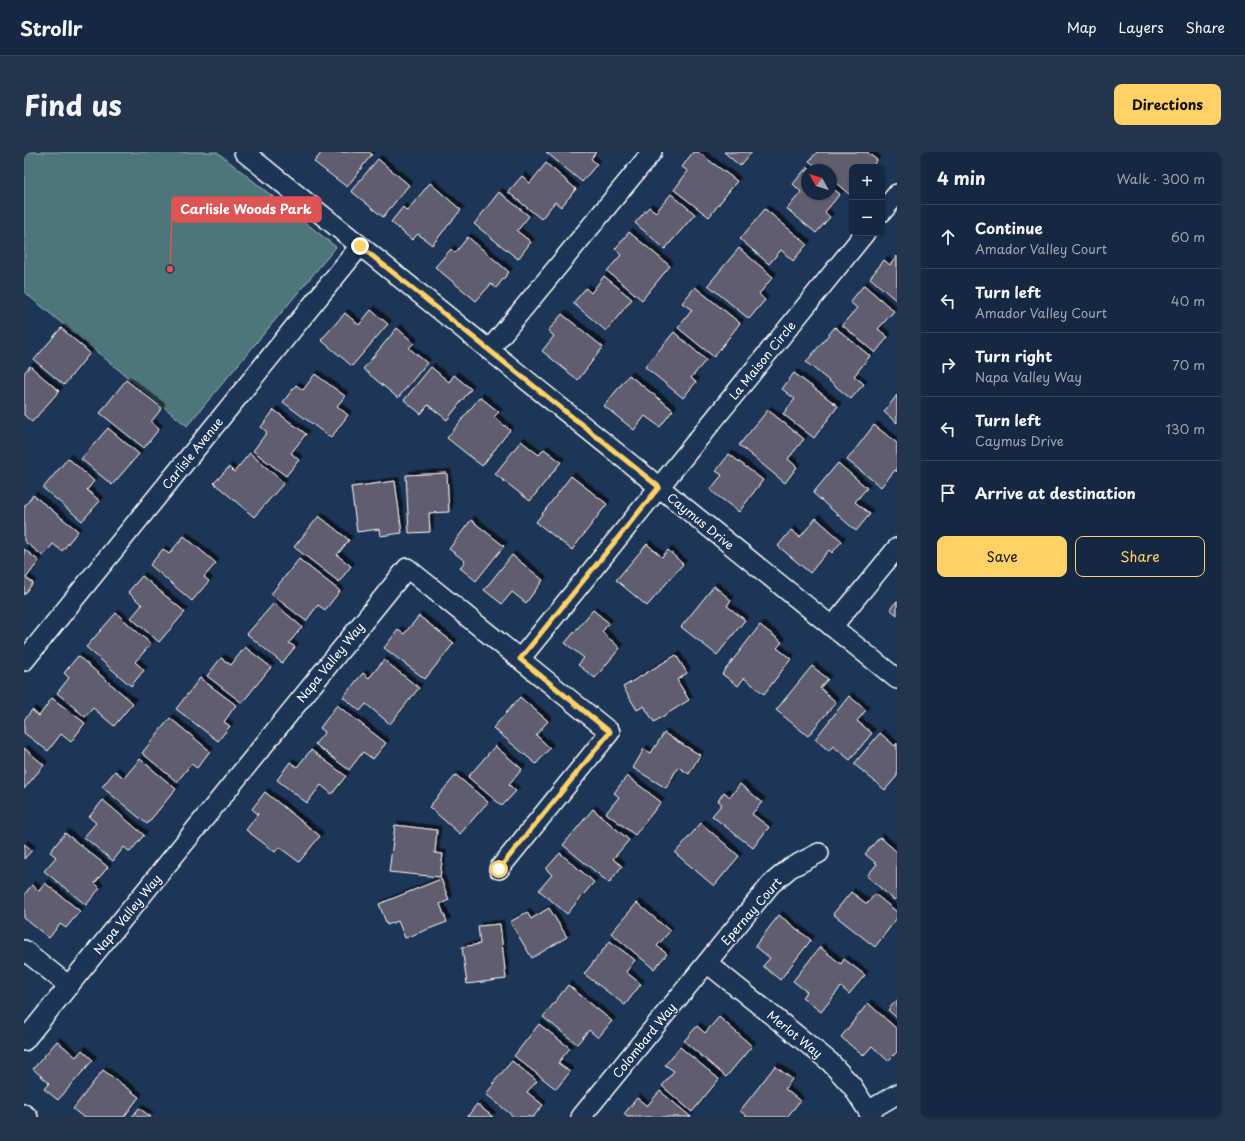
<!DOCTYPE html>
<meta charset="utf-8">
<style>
body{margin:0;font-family:"Playpen Sans",sans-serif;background:#23344c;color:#f1f3f6}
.controls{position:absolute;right:12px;top:12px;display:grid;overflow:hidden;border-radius:8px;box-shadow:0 1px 3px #0004}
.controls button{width:36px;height:36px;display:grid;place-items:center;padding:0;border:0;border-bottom:1px solid #35445a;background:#162841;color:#f1f3f6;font:20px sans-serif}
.compass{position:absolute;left:777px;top:12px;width:36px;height:36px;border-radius:50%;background:#162841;box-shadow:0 1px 3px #0004;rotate:309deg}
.stop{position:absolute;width:12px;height:12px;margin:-9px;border:3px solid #ffd166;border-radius:50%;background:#fff}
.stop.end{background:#ffd166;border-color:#fff;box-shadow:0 1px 4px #0008}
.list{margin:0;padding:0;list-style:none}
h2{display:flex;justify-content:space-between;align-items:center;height:52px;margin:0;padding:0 16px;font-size:17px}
h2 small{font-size:13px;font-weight:400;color:#9ea6b1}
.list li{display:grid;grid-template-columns:26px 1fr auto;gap:12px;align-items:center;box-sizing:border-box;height:64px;padding:0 16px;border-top:1px solid #35445a}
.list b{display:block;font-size:15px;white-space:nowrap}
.list p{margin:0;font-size:13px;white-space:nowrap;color:#9ea6b1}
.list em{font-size:13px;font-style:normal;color:#9ea6b1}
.actions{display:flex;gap:8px;padding:12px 16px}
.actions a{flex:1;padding:9px 0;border:1px solid #ffd166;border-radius:8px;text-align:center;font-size:14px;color:#ffd166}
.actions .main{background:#ffd166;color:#111}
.icon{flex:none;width:22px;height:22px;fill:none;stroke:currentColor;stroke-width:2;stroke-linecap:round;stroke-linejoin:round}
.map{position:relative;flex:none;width:873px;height:965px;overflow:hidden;border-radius:8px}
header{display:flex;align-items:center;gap:24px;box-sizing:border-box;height:56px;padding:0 20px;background:#162841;border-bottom:1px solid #35445a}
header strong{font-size:19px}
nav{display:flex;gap:22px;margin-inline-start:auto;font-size:14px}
.intro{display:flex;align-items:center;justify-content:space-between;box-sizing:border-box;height:96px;padding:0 24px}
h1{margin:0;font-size:28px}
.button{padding:10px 18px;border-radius:8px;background:#ffd166;color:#111;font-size:14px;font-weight:700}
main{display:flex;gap:24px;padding:0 24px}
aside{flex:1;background:#162841;border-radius:8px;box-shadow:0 1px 3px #0004}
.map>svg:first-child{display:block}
</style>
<header>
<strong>Strollr</strong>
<nav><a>Map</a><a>Layers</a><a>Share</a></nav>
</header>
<div class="intro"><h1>Find us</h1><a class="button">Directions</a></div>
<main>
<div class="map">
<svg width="873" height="965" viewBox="0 0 873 965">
<defs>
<filter id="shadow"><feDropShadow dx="3.5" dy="-3.5" stdDeviation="0" flood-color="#0009"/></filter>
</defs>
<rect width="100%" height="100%" fill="#1d3557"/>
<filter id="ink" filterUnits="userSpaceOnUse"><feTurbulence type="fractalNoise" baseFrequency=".025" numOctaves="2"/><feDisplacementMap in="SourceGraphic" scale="8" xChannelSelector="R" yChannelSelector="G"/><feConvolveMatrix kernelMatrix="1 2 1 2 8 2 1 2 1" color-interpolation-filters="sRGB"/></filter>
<g filter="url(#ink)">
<path fill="#4e767a" stroke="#a6babc" d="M0 0H193L312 95 163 274 0 140Z"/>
<path fill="#615d6e" stroke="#fff" filter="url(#shadow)" d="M298 0H345L348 2 323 35 290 10Z
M522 0H572L567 7 573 12 558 30Z
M669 0H674L713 29 685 65 650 38 664 19 658 15Z
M700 0H728L716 14Z
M793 0H843L853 8 848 15H828V39L825 42 807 27V18H796L785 9Z
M354 7 385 33 359 65 327 39Z
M522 11 552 37 537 55 531 50 517 67 484 40 498 24 506 31Z
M783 15 787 18H783V42H807V35L816 42 801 60 806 65 792 81 763 57 777 40 769 32Z
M406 31 437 58 408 93 394 82 388 88 367 70 379 55 383 59Z
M475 40 505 64 493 79 507 90 494 107 450 72Z
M647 42 671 62 641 97 611 71 625 55 632 60Z
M741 57 783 92 769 109 757 98 745 112 716 87Z
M605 80 646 114 618 148 583 119 597 103 591 97Z
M444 85 485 120 472 136 467 132 452 149 411 115 427 97 431 101Z
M715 96 749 125 735 142 741 148 725 167 684 133Z
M873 104V149L846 126 860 108 866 113Z
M580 124 608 147 582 179 549 151 562 136 567 141Z
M840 133 870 159 854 177 864 185 851 201 818 173 833 156 826 150Z
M671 135 716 171 690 205 654 176 668 158 658 151Z
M347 158 364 172 328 214 297 188 321 161 335 173Z
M538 162 579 195 554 228 518 199 530 184 524 179Z
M811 175 846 204 830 224 840 232 827 247 782 210Z
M37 176 66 201 40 233 10 208Z
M373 176 390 191 385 196 403 211 374 246 339 217Z
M650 180 682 208 667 226 672 230 659 246 621 215Z
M6 214 35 239 8 270 0 263V221Z
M407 215 425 230 430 223 447 237 423 268 404 253 397 262 380 248Z
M770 221 814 254 790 286 759 262 771 247 758 237Z
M291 222 321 244 313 254 324 263 307 286 259 250 272 233 279 238Z
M605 223 649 258 636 275 621 264 610 278 580 254Z
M102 228 138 256 127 270 135 277 120 296 76 261Z
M873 243V271L860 260Z
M456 245 475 260 470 265 486 278 458 314 423 286Z
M250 258 282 282 267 301 275 308 262 324 229 299 243 280 237 275Z
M744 258 780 287 764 307 773 315 761 331 715 293Z
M850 273 873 291V320L871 318 857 335 823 308Z
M84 276 115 302 88 333 57 307Z
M497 289 515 303 520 297 537 310 506 349 471 322Z
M226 301 260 331 230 365 190 331 205 315 210 320Z
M705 302 739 328 715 360 686 338 698 323 692 319Z
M44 306 70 329 63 338 76 349 58 369 19 336Z
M814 311 843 336 831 350 846 362 832 379 789 341Z
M423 321 425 360 405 361 406 380 385 381 382 323Z
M547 324 583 352 548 398 512 370Z
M371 329 378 381 356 384 355 377 333 380 327 335Z
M9 343 54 379 38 399 29 392 19 404 0 389V355Z
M295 364 325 388 313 403 327 414 315 430 270 395Z
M792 366 818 389 808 401 805 398 786 421 754 394 767 378 776 385Z
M447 368 480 394 452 429 436 416 441 409 425 397Z
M160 384 192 411 180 425 185 429 168 449 126 413 139 397 145 402Z
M623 392 638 405 644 398 659 412 623 454 592 428Z
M0 397 15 409 2 426 9 431 0 443Z
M488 403 519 428 502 451 488 440 478 452 460 438Z
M275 407 316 439 301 458 294 453 282 469 247 442Z
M118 424 161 460 135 490 107 466 118 453 104 440Z
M690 434 707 448 703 454 721 468 693 503 657 475Z
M873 449V463L866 457Z
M250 451 278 475 265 491 271 495 258 511 223 482Z
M569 458 585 471 578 480 596 496 571 526 554 513 560 506 541 491Z
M92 461 127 492 111 510 120 518 107 534 62 495Z
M395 464 430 491 401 527 360 496 374 478 380 482Z
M736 473 758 490 753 496 767 507 740 542 720 526 714 534 698 522Z
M221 495 247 515 218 551 183 524 197 506 207 513Z
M652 503 663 521 653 528 665 548 630 570 620 554 613 558 599 535Z
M54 504 109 551 90 574 69 556 61 565 33 541 45 526 40 521Z
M360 508 395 536 366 572 342 552 336 559 319 545 339 521 345 526Z
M788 514 804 527 796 536 812 550 784 584 752 558Z
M176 526 212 553 200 570 206 574 194 589 152 557Z
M825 544 842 558 833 569 848 581 826 608 809 594 805 599 791 587Z
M496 545 524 569 512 583 526 596 512 612 469 576Z
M28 546 61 571 47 590 37 582 24 599 0 581V568L8 558 15 564Z
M313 553 362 591 349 607 339 600 325 618 291 592 301 580 296 576Z
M146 566 186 599 173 616 167 612 153 630 118 601Z
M640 581 676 603 665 622 654 615 642 636 609 616 620 597 627 601Z
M856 581 871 594 873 591V624L861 638 830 612Z
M471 594 498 617 485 633 492 639 478 654 444 625Z
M0 596 20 613 0 637Z
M287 598 322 624 308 642 297 633 283 651 253 628 266 610 273 615Z
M116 607 152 637 123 672 78 635 91 619 100 626Z
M432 623 464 650 436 682 405 655Z
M603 624 637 650 611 683 582 661 595 645 590 641Z
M716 632 738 650 728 662 745 675 729 696 688 664 698 652 694 649 700 640 706 645Z
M241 640 296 684 275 710 255 695 251 700 222 678 234 662 228 657Z
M79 648 120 683 106 700 100 695 89 709 60 685 72 671 65 665Z
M569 657 605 688 589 707 598 714 585 731 539 693Z
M677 671 715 704 690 734 651 701Z
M371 673 413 678 411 701 419 702 416 725 365 720Z
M41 681 84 715 71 731 76 736 62 753 20 719 32 705 26 700Z
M856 685 873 700V745L870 748 843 724 853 712 841 702Z
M0 692 8 698 0 707Z
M536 701 570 730 543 762 515 738 528 723 522 717Z
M417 727 425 748 416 752 423 770 381 786 374 769 363 773 355 752Z
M21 731 56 759 42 776 36 772 25 786 0 766V743L8 733 15 739Z
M827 740 843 752 851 742 873 760V766L851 795 809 762Z
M613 751 646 779 633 794 643 802 630 817 587 781Z
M525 756 543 785 508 806 486 770 503 760 507 767Z
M755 763 787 788 756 828 739 814 746 806 731 794Z
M476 772 482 827 443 832 438 795 456 792 454 774Z
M586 789 611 808 602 820 617 832 601 853 560 822Z
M796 795 817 812 820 807 841 823 825 842 817 835 797 860 778 845 783 840 769 829Z
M544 833 588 869 574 886 565 878 553 892 519 865Z
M873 848V866L864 858Z
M844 851 873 877V900L864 909 848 894 839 904 817 885Z
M695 865 728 894 702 925 660 889 673 874 681 881Z
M515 872 546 896 534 911 546 920 532 937 490 904Z
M33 889 52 905 58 898 69 908 34 948 20 937 25 931 9 917Z
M656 895 695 927 668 960 638 934 650 919 641 913Z
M488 909 513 929 503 940 519 953 509 965H490L462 942 470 932 469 931Z
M751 914 768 927 761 937 776 949 763 965H724L716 959Z
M79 918 115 945 100 965H59L49 957Z
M636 939 667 965H603L600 962 613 946 623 954Z
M453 952 469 965H443Z
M115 956 127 965H108Z"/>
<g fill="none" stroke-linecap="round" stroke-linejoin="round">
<g stroke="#fff" stroke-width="22">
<path id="minor" d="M220 0 873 527
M858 60 873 42
M465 198 628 0
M808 475 873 396
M496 507 841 81
M0 509 336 94
M0 798 45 834
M683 811 806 910 828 934 848 965
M0 889 383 416 586 580 475 717
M844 959 873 942
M0 962 4 965
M557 965 747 732 766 716 795 701"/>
</g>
<use href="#minor" stroke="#1d3557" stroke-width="19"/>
</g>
</g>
<g fill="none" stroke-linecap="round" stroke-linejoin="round" filter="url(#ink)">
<path stroke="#ffd166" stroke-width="5" d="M336 94 635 335 496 507 586 580 475 717"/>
</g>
<g text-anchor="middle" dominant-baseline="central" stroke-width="3" stroke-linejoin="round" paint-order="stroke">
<g font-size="12" fill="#fff" stroke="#1d3557">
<text transform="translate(738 208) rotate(-51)">La Maison Circle</text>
<text transform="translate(168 301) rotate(-51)">Carlisle Avenue</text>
<text transform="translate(677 369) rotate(39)">Caymus Drive</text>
<text transform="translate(306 510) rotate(-51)">Napa Valley Way</text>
<text transform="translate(727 759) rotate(-49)">Epernay Court</text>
<text transform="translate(103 762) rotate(-51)">Napa Valley Way</text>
<text transform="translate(771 882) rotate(39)">Merlot Way</text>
<text transform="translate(620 888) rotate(-51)">Colombard Way</text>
</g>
</g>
<path fill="none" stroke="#de5353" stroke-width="1.5" d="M146 117L148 58"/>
<circle fill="#de5353" stroke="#1d3557" stroke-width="1.5" cx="146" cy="117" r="4"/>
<rect fill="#de5353" stroke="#de5353" stroke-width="1.5" x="148" y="45" width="149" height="25" rx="4"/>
<g font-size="13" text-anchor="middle" font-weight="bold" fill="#fff">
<text x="222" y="62">Carlisle Woods Park</text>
</g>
</svg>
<div class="controls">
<button>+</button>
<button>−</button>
</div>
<svg class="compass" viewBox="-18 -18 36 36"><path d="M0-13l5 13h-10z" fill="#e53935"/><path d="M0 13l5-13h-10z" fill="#9ea6b1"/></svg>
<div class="stop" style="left:475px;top:717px"></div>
<div class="stop end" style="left:336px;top:94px"></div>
</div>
<aside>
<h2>4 min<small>Walk · 300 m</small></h2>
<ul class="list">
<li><svg class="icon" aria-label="ahead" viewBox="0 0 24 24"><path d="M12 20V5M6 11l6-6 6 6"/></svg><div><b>Continue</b><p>Amador Valley Court</p></div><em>60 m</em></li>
<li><svg class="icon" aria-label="left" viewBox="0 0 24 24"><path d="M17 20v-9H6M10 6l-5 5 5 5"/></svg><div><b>Turn left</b><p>Amador Valley Court</p></div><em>40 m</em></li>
<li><svg class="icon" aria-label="right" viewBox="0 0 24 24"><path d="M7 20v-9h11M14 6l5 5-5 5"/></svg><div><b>Turn right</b><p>Napa Valley Way</p></div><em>70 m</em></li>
<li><svg class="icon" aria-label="left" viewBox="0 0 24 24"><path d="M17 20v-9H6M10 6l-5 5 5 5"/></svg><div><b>Turn left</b><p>Caymus Drive</p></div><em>130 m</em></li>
<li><svg class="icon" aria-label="arrive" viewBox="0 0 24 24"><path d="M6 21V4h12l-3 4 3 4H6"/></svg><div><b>Arrive at destination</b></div></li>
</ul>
<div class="actions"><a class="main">Save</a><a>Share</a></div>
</aside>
</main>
